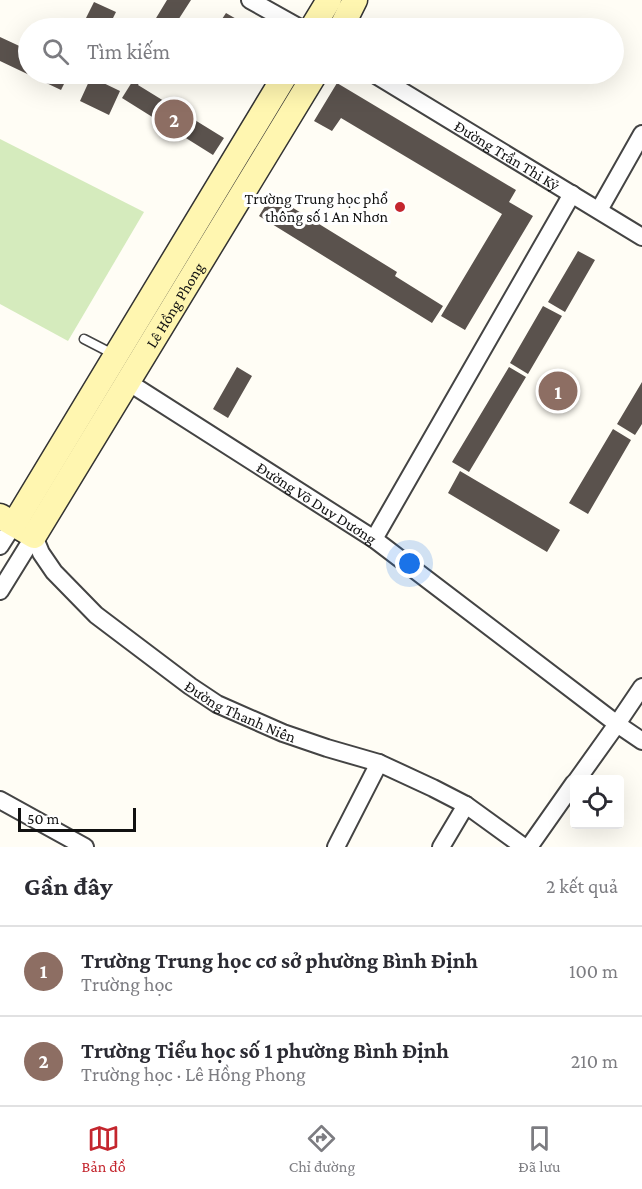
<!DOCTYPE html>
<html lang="vi">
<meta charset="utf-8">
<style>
body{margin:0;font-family:"Crimson Pro",serif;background:#f2f2f3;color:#2b2b33}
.controls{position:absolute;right:18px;bottom:18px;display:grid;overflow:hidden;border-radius:6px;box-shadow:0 6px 24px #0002}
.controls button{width:54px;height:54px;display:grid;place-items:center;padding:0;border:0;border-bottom:2px solid #e1e1e2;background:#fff;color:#2b2b33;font:30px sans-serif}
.scale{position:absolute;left:18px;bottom:15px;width:118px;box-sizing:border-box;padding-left:6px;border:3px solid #111;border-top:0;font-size:16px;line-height:21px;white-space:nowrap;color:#111;-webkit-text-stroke:4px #fff;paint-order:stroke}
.you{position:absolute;left:410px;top:564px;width:21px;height:21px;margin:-15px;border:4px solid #fff;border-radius:50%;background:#1a73e8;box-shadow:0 0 0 9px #1a73e833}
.badge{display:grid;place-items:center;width:39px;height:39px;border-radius:50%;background:#c4262e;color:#fff;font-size:20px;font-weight:700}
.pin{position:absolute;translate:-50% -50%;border:3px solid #fff;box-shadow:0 2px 6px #0006}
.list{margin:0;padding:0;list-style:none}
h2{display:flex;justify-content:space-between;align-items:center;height:78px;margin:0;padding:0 24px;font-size:26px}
h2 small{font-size:20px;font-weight:400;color:#7c7c81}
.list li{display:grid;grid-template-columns:39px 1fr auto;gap:18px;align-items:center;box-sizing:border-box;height:90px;padding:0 24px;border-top:2px solid #e1e1e2}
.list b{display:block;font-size:22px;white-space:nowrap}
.list p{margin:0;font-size:20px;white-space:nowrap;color:#7c7c81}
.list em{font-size:20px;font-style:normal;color:#7c7c81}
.icon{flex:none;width:33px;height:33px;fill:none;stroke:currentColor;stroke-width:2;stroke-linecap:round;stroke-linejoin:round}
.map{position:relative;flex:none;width:642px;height:847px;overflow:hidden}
.search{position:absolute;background:#fff;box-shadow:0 6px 24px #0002;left:18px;right:18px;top:18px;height:66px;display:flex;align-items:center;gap:15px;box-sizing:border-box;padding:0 21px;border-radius:33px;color:#7c7c81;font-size:22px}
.sheet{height:258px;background:#fff}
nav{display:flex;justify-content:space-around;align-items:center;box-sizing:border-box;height:84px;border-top:2px solid #e1e1e2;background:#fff;font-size:16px;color:#7c7c81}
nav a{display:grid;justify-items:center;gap:3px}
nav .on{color:#c4262e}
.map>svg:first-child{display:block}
</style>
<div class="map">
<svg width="642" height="847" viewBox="0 0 642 847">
<rect width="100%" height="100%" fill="#fffdf5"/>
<path fill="#d5ebbd" d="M0 139 144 212 68 341 0 304Z"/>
<path fill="#5a524d" d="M167 0H191L173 28H150Z
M94 2 116 12 108 28H81Z
M226 13 252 28H216Z
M0 37 28 50V74H69L61 90 0 61Z
M122 74H145L138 85 224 138 213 155 122 98 132 82 121 75Z
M91 77 120 91 109 115 80 101Z
M337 83 516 190 509 202 533 216 465 330 441 316 502 214 341 118 332 131 314 121Z
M272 195 397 272 395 276 443 306 432 323 259 216Z
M578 251 595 260 565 312 548 302Z
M543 306 562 316 528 374 510 363Z
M237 367 252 376 228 418 213 409Z
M509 367 526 377 469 472 452 462Z
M642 382V424L635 435 617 424Z
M613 429 631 440 588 514 569 503Z
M460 471 560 530 547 552 448 493Z"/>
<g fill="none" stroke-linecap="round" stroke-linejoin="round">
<g stroke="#444" stroke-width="11">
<path id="lane" d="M84 339 115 355"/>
</g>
<g stroke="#444" stroke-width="20">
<g id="street">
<path d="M250 0 300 28"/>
<path id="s1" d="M374 74 642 237"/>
<path d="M599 210 642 134"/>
<path id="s2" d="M128 382 374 539 617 724 642 741"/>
<path id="s3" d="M34 536 41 553 54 572 96 615 190 686 217 704 283 733 327 748 379 763 433 788 466 805 524 847"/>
<path d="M374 539 572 194"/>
<path d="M0 546 14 524"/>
<path d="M0 591 34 536"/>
<path d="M577 780 617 724 642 687"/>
<path d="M0 800 85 847"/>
<path d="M336 847 379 763"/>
<path d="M441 847 466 805"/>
<path d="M529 847 574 783"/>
</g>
</g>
<g stroke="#333" stroke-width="27">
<g id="secondary">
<path d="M312 28 329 0"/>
<path d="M341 28 355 0"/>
<path id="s4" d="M0 516 34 536 315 74"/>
<path d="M14 524 286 74"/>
</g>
</g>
<use href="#lane" stroke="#fff" stroke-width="8"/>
<use href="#street" stroke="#fff" stroke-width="16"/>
<use href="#secondary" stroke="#fff6b0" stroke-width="24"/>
</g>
<circle fill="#c4262e" stroke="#fff" stroke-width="2" cx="400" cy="207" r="6"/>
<g text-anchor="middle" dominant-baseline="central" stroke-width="6" stroke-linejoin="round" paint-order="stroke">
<g font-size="16" fill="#111" stroke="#fff">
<text stroke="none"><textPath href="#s1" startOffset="156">Đường Trần Thị Kỷ</textPath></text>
<text stroke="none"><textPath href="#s4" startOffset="310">Lê Hồng Phong</textPath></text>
<text stroke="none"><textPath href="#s2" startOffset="224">Đường Võ Duy Dương</textPath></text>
<text stroke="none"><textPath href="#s3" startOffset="276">Đường Thanh Niên</textPath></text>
</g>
<g font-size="16" fill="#111" stroke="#fff" text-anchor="end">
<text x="388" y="198">Trường Trung học phổ<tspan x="388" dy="18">thông số 1 An Nhơn</tspan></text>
</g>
</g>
</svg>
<div class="controls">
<button><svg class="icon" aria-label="locate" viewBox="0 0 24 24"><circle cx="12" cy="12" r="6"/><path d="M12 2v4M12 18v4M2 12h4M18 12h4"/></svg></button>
</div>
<div class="scale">50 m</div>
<div class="you"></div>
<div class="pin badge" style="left:558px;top:391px;background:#8d6e63">1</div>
<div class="pin badge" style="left:174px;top:119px;background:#8d6e63">2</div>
<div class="search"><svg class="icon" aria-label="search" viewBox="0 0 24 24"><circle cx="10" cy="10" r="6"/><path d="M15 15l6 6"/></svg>Tìm kiếm</div>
</div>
<section class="sheet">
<h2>Gần đây<small>2 kết quả</small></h2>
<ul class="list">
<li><span class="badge" style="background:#8d6e63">1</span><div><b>Trường Trung học cơ sở phường Bình Định</b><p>Trường học</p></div><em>100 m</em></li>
<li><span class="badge" style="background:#8d6e63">2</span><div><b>Trường Tiểu học số 1 phường Bình Định</b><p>Trường học · Lê Hồng Phong</p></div><em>210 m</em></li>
</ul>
</section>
<nav>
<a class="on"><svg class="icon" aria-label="map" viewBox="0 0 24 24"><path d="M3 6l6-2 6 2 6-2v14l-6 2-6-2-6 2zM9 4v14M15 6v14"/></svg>Bản đồ</a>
<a><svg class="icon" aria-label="directions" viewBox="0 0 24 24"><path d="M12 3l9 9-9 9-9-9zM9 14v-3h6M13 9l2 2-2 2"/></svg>Chỉ đường</a>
<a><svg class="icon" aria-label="saved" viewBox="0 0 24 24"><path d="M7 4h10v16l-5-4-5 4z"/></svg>Đã lưu</a>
</nav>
